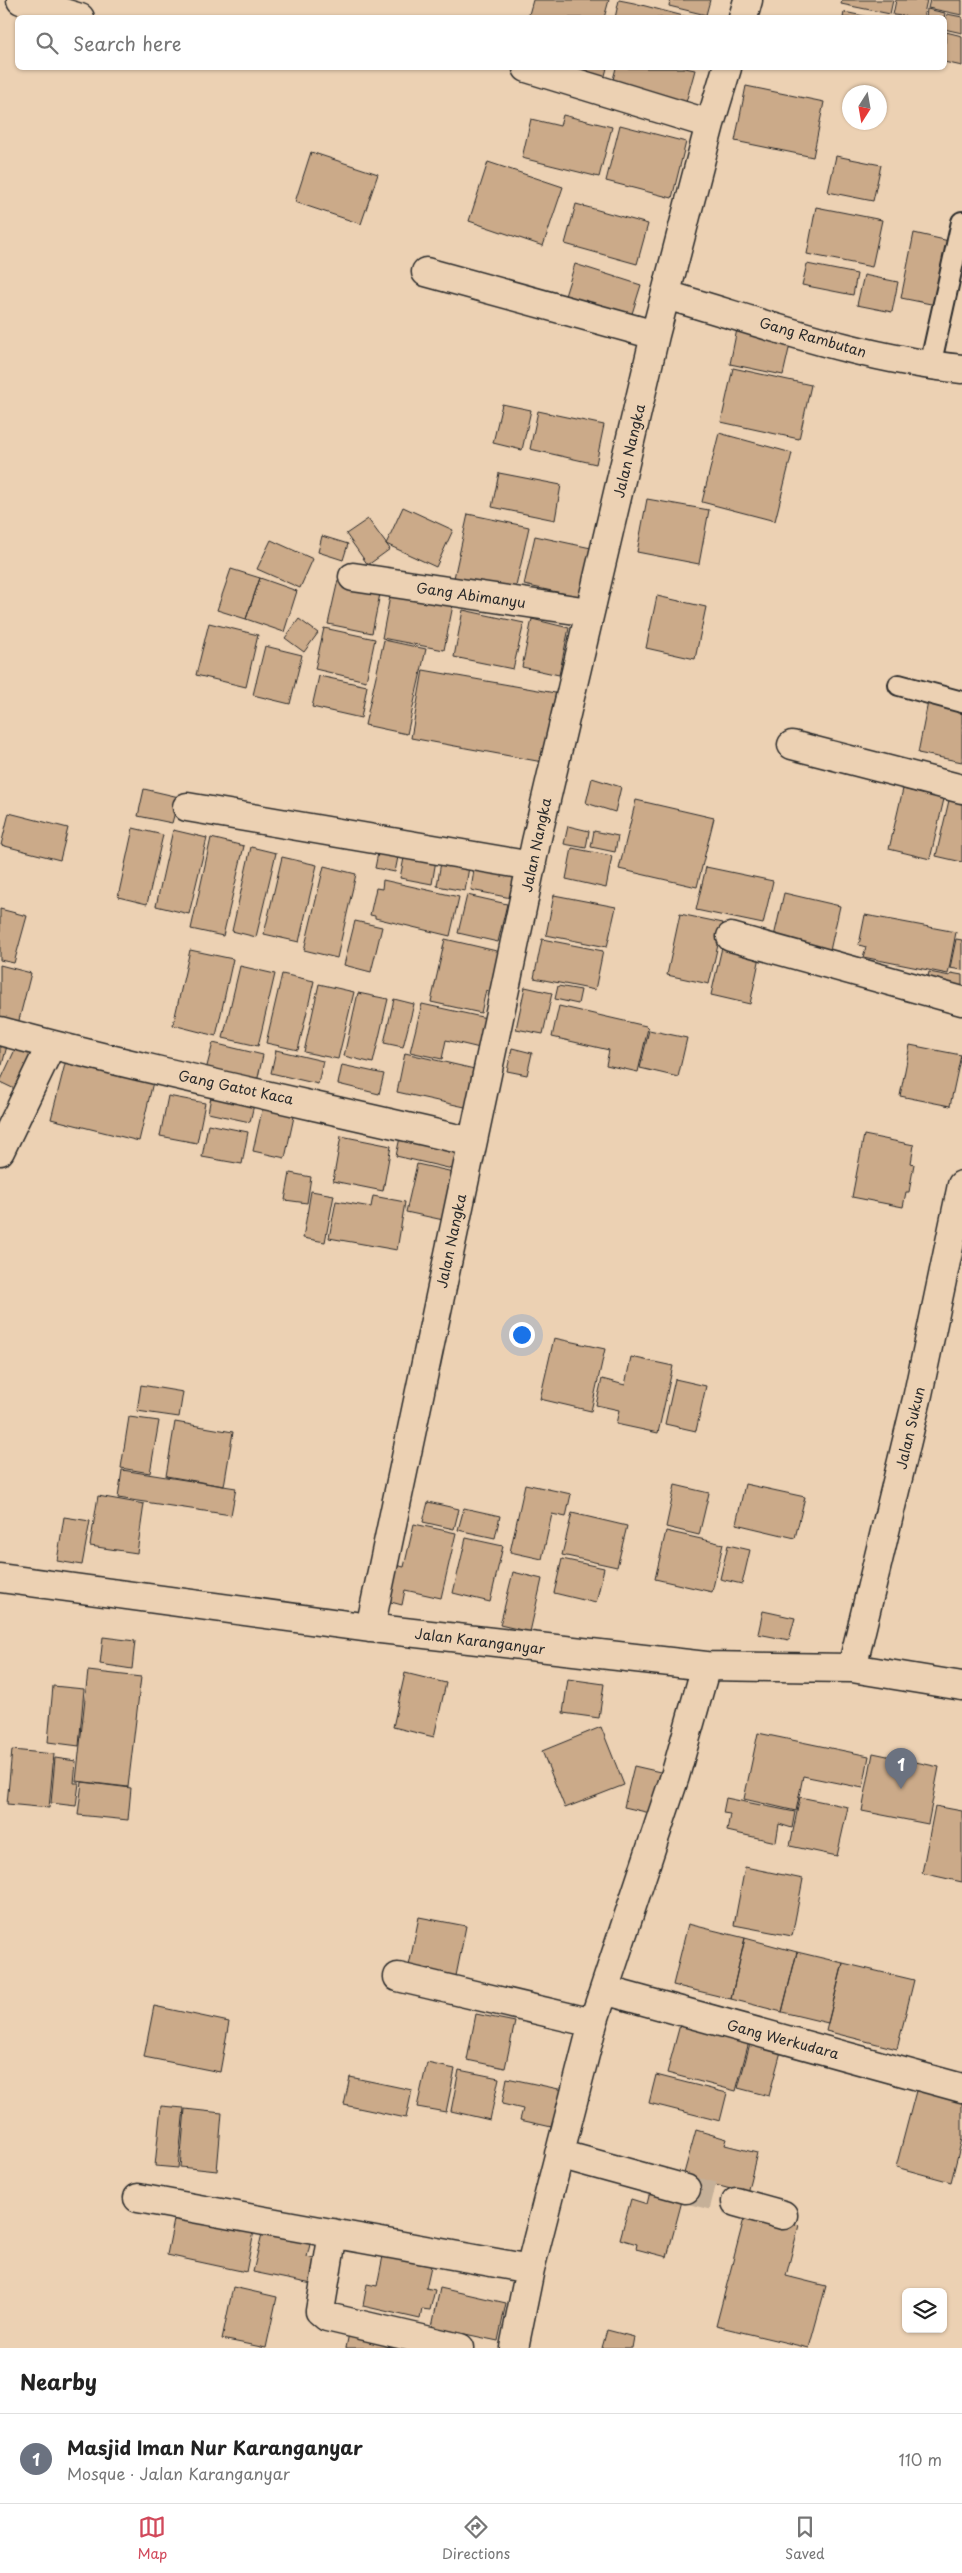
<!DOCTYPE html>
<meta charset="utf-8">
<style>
body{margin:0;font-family:"Playpen Sans",sans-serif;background:#f6f6f6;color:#222}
.controls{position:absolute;right:15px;bottom:15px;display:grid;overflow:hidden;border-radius:8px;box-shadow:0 1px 4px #0004}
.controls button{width:45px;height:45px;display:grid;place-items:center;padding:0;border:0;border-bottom:1px solid #e0e0e0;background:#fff;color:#222;font:25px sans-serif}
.compass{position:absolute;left:842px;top:85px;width:45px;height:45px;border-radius:50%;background:#fff;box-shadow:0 1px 4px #0004;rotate:191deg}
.you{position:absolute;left:521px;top:1334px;width:18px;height:18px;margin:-12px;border:4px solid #fff;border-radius:50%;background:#1a73e8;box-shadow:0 0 0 8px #1a73e833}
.badge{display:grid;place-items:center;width:32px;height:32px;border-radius:50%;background:#d1495b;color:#fff;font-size:16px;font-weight:700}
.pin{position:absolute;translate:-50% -41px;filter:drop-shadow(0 1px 2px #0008)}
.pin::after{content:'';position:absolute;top:26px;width:18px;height:15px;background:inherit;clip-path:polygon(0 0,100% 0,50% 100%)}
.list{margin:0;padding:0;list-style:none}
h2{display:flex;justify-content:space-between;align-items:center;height:65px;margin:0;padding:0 20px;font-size:21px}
h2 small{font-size:16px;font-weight:400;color:#767676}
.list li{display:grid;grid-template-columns:32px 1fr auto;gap:15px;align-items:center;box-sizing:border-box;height:90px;padding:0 20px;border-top:1px solid #e0e0e0}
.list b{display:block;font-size:19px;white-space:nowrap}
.list p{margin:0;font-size:16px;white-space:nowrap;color:#767676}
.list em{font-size:16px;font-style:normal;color:#767676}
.icon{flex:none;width:28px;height:28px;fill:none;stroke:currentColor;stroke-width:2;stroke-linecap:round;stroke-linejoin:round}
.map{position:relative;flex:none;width:962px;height:2348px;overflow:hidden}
.search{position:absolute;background:#fff;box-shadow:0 1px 4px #0004;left:15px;right:15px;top:15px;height:55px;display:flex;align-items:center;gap:12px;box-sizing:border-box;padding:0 18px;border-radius:8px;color:#767676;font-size:19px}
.sheet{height:155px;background:#fff}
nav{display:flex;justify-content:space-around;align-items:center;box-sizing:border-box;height:70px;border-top:1px solid #e0e0e0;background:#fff;font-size:14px;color:#767676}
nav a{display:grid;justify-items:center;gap:2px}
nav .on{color:#d1495b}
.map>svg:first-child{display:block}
</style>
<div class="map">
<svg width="962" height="2348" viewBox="0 0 962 2348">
<rect width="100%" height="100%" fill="#ecd1b3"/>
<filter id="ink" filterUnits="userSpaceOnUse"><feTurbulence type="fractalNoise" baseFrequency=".02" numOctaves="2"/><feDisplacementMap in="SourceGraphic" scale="10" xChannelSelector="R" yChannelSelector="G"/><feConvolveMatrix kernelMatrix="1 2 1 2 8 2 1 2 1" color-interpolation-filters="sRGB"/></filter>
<g filter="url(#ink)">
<path fill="#cbaa89" stroke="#2b2b2b" d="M533 0H609L604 18H528Z
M619 0 634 3 691 18H615Z
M670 0H710L706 15 669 6Z
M842 0H893L890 14 841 4Z
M896 0H927L923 18 893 15Z
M930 0H962V15L928 8Z
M927 9 945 13 944 18H926Z
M844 12 873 18H843Z
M947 14 962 17V33L944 29Z
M946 32 962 36V66L944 62Z
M548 68H607L602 87Z
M616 68H685L695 70 685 106 611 87Z
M746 86 824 102 813 157 735 141Z
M563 115 612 127 599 177 522 158 531 119 560 126Z
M620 125 686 142 672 198 606 181Z
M311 152 378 174 361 224 295 202Z
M836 156 881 165 873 201 828 192Z
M488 162 563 187 543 246 469 221Z
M576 204 648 224 637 264 565 244Z
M816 207 882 220 872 267 807 254Z
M914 233 949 241 936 305 901 298Z
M575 264 641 285 630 320 564 299Z
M807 264 857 274 853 295 802 285Z
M864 275 898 282 892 312 857 305Z
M737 329 791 340 783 375 730 364Z
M733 368 811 385 799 439 721 422Z
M502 404 531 410 522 450 493 443Z
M538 411 604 425 596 464 530 449Z
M719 433 792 453 775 521 702 502Z
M499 473 561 485 555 520 492 507Z
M647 499 709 510 699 564 637 552Z
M403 507 453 530 436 567 386 544Z
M468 514 529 527 515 591 454 578Z
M368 519 390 549 368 565 346 534Z
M322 536 348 544 343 560 318 552Z
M535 536 591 548 580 597 524 585Z
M271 540 313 559 300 588 257 569Z
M231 569 260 578 246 619 217 610Z
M260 578 297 591 284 632 246 619Z
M338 580 381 589 372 633 328 624Z
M391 591 453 605 444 650 382 638Z
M657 596 706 607 695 659 646 648Z
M463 610 524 623 513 669 454 657Z
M299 619 318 633 304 652 285 638Z
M532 619 569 628 559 675 522 667Z
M209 623 258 635 246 687 196 675Z
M324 628 375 639 366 681 315 669Z
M384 640 426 649 407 734 365 725Z
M265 646 302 655 290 704 253 695Z
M423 670 561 694 548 763 411 738Z
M319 676 367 686 361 718 312 707Z
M928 702 962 709V762L918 753Z
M592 778 621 787 615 812 586 803Z
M144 789 179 797 172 823 138 816Z
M903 789 944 799 930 859 889 849Z
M950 796 962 799V862L936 856Z
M636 800 714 818 697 887 619 869Z
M9 813 68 828 60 860 1 845Z
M568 826 589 831 586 848 564 844Z
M133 828 163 835 147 904 118 897Z
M173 830 207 838 189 914 156 906Z
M594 831 618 836 615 852 591 847Z
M211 838 244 846 223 936 191 929Z
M251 847 276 853 256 937 232 931Z
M379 848 399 852 395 872 375 868Z
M406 848 437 854 432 884 400 878Z
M572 848 612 856 606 888 566 879Z
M442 856 470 861 465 891 437 886Z
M282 857 317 865 299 942 264 934Z
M475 863 516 870 511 898 471 890Z
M324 866 356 874 337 958 304 950Z
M706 867 773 881 763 924 696 910Z
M383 880 459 897 450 936 375 918V916L370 915 376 888 382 889Z
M784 893 840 906 829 955 773 941Z
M467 895 507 904 498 942 458 933Z
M554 895 616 907 607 947 546 935Z
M0 909 27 916 14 963 0 960Z
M680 914 723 923 709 984 667 975Z
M865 915 956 932 948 974 863 957 866 947 859 945Z
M355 921 382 927 371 972 344 965Z
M445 939 501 952 492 992 486 990 481 1013 431 1002Z
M542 939 603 951 595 990 534 978Z
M956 939 962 940V970L950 968Z
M723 943 761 952 750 1004 711 995Z
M190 950 233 959 216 1036 173 1025Z
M0 965 31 973 17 1028 0 1023Z
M240 966 275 974 258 1046 223 1038Z
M929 972 950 976 951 973 962 975V997L925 990Z
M282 974 314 981 298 1050 266 1043Z
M319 984 354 992 338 1059 304 1052Z
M558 986 581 990 578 1004 555 999Z
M525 987 552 993 543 1034 516 1029Z
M358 993 388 999 373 1063 344 1056Z
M394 999 414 1004 403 1047 384 1043Z
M422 1004 491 1019 484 1049 446 1040 442 1059 410 1052Z
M559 1006 646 1026 648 1028 638 1072 606 1065 609 1050 552 1037Z
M649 1030 687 1038 678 1077 640 1068Z
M0 1040 8 1042 2 1065H0Z
M19 1041 42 1053 23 1093 0 1082Z
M213 1043 263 1055 257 1082 206 1070Z
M910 1045 961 1055 950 1106 900 1096Z
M512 1048 532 1053 527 1075 507 1071Z
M276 1050 323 1061 318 1084 271 1073Z
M405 1053 483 1071 474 1109 397 1092Z
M66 1060 153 1082 139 1141 51 1119Z
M342 1065 384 1074 379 1094 338 1084Z
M212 1091 255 1100 250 1122 208 1113Z
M168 1096 205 1103 197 1143 160 1136Z
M263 1106 295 1112 285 1158 253 1151Z
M208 1124 248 1132 242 1164 202 1157Z
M402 1128 468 1143 461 1171 396 1156Z
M864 1135 914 1145 911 1163 914 1164 909 1192H906L903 1207 852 1197Z
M341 1136 391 1146 383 1191 333 1181Z
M417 1164 458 1173 448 1221 406 1212Z
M290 1173 311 1177 307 1203 285 1200Z
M311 1191 334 1195 325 1242 303 1238Z
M373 1196 405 1202 397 1250 329 1238 336 1201 371 1207Z
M554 1338 605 1349 591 1411 540 1399Z
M631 1357 673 1366 658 1433 616 1424 619 1410 596 1405 602 1379 625 1385Z
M675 1379 706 1386 696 1431 665 1424Z
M141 1385 183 1392 179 1417 137 1411Z
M129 1417 159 1421 150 1473 121 1468Z
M175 1422 233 1432 224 1486 166 1476Z
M122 1470 236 1488 231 1515 118 1498Z
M525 1484 571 1494 566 1517 552 1514 542 1559 510 1552Z
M745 1484 805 1497 795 1538 736 1524Z
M675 1485 709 1493 699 1535 666 1527Z
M98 1496 144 1504 137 1553 90 1546Z
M428 1502 459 1509 454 1529 423 1522Z
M464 1508 500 1516 495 1538 458 1530Z
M572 1513 627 1526 617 1567 562 1555Z
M64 1517 90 1521 82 1565 57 1561Z
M414 1524 456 1533 441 1598 405 1590 402 1605 387 1601 395 1565 404 1567Z
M666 1531 723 1544 712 1592 655 1579Z
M466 1538 503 1546 490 1602 453 1593Z
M728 1545 750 1550 742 1584 720 1579Z
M562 1559 604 1568 596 1603 554 1593Z
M513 1572 542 1579 530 1632 500 1625Z
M763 1611 795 1618 789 1640 758 1634Z
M103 1637 135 1641 132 1669 100 1664Z
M88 1671 141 1677 128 1787 76 1781Z
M405 1673 446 1683 434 1737 393 1727Z
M568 1679 604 1684 599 1718 563 1713Z
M53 1686 84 1689 79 1746 48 1742Z
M601 1727 624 1785 565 1808 542 1751Z
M758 1733 869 1756 863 1788 803 1776 796 1811 744 1799Z
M12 1750 54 1754 49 1808 7 1804Z
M873 1753 939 1767 928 1824 862 1811Z
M55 1758 76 1761 74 1783H79L76 1806 51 1803Z
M634 1766 669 1774 659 1815 624 1807Z
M82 1782 131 1788 128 1820 78 1815Z
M800 1797 848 1807 837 1856 790 1846Z
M726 1798 795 1812 792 1828 779 1824 776 1842 727 1831 730 1814 723 1813Z
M935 1806 962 1811V1882L922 1873Z
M745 1867 803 1879 792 1936 734 1925Z
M419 1917 466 1926 456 1976 409 1966Z
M688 1924 745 1938 731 1999 673 1985Z
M745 1938 797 1952 782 2012 731 1999Z
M797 1952 843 1963 828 2023 782 2012Z
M843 1963 914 1980 897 2049 826 2031Z
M154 2006 229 2022 220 2072 144 2057Z
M476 2014 515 2022 505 2068 467 2060Z
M681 2021 750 2038 736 2091 667 2073Z
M752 2036 783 2044 769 2096 738 2088Z
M427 2063 455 2069 446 2112 417 2107Z
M459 2070 499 2078 490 2120 451 2111Z
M656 2075 727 2093 720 2121 649 2103Z
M350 2077 412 2090 406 2118 344 2105Z
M507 2078 568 2091 556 2128 520 2120 523 2109 502 2104Z
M917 2087 962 2099V2139L951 2182 896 2167Z
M161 2106 184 2108 178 2168 155 2166Z
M185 2109 222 2113 217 2171 180 2167Z
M696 2130 727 2139 725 2145 757 2153 747 2193 683 2177Z
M650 2192 682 2201 667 2257 636 2249 637 2244 620 2239 631 2199 647 2204Z
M176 2210 255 2226 246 2272 167 2255Z
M746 2211 799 2225 786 2276 826 2286 809 2348 716 2326Z
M264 2225 312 2236 307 2257 317 2260 312 2284 253 2272Z
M383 2256 431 2266 426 2288 435 2290 430 2310 422 2309 420 2319 363 2306 367 2284 377 2286Z
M233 2287 277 2297 266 2348 222 2339Z
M440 2288 506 2303 498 2341 432 2327Z
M607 2330 634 2337 632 2348H602Z
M349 2333 397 2344 396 2348H346Z"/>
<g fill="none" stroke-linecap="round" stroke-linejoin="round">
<path stroke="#c5b098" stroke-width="28" stroke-dasharray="28 14" stroke-linecap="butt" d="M686 2189 736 2202"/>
<g stroke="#2b2b2b" stroke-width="24">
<path id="service" d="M930 366 962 222
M899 685 962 702"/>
</g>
<g stroke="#2b2b2b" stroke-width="31">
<path id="minor" d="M21 0 80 18
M743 18 748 0
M527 68 710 124
M426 272 655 335
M666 295C763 323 861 359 962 369
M353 577 589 612
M792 745 962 789
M187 807 532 866
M731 937 962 1001
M0 1031C156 1073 315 1105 472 1142
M0 1151 51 1045
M0 1578 370 1628 706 1666 852 1668 962 1686
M370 1628 536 842 655 335 710 124 727 68
M852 1668 917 1399 962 1185
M398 1977 593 2023
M604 1990 962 2088
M559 2154 686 2189
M138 2198 530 2269
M736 2202 783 2215
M333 2233 320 2311 327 2317 460 2348
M514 2348 530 2269 593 2023 675 1776 706 1666"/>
</g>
<use href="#service" stroke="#ecd1b3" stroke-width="20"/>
<use href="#minor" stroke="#ecd1b3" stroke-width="28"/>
</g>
</g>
<g text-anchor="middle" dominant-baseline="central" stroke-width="5" stroke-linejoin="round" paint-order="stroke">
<g font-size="14" fill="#2b2b2b" stroke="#ecd1b3">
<text transform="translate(813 337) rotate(16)">Gang Rambutan</text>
<text transform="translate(629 451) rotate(-77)">Jalan Nangka</text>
<text transform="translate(471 595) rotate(8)">Gang Abimanyu</text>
<text transform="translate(536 845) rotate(-78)">Jalan Nangka</text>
<text transform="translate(236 1087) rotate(12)">Gang Gatot Kaca</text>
<text transform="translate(451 1241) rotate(-78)">Jalan Nangka</text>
<text transform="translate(910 1428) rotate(-77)">Jalan Sukun</text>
<text transform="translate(480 1641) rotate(7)">Jalan Karanganyar</text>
<text transform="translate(783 2039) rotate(15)">Gang Werkudara</text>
</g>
</g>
</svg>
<div class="controls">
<button><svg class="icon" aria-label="layers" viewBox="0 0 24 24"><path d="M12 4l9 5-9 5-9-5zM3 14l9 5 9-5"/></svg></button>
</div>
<svg class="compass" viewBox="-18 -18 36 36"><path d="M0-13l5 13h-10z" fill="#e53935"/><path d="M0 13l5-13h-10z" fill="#767676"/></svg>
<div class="you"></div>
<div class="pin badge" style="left:901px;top:1789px;background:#6b7280">1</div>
<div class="search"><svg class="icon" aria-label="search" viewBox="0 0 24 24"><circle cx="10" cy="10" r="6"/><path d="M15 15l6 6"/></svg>Search here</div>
</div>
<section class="sheet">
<h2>Nearby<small></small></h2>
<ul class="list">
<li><span class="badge" style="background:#6b7280">1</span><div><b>Masjid Iman Nur Karanganyar</b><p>Mosque · Jalan Karanganyar</p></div><em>110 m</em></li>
</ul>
</section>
<nav>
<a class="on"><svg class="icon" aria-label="map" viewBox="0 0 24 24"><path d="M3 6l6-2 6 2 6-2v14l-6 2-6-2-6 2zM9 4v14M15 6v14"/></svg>Map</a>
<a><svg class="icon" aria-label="directions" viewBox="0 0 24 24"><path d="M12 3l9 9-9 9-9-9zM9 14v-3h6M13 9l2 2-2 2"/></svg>Directions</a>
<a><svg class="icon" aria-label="saved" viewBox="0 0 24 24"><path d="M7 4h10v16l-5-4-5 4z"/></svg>Saved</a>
</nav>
